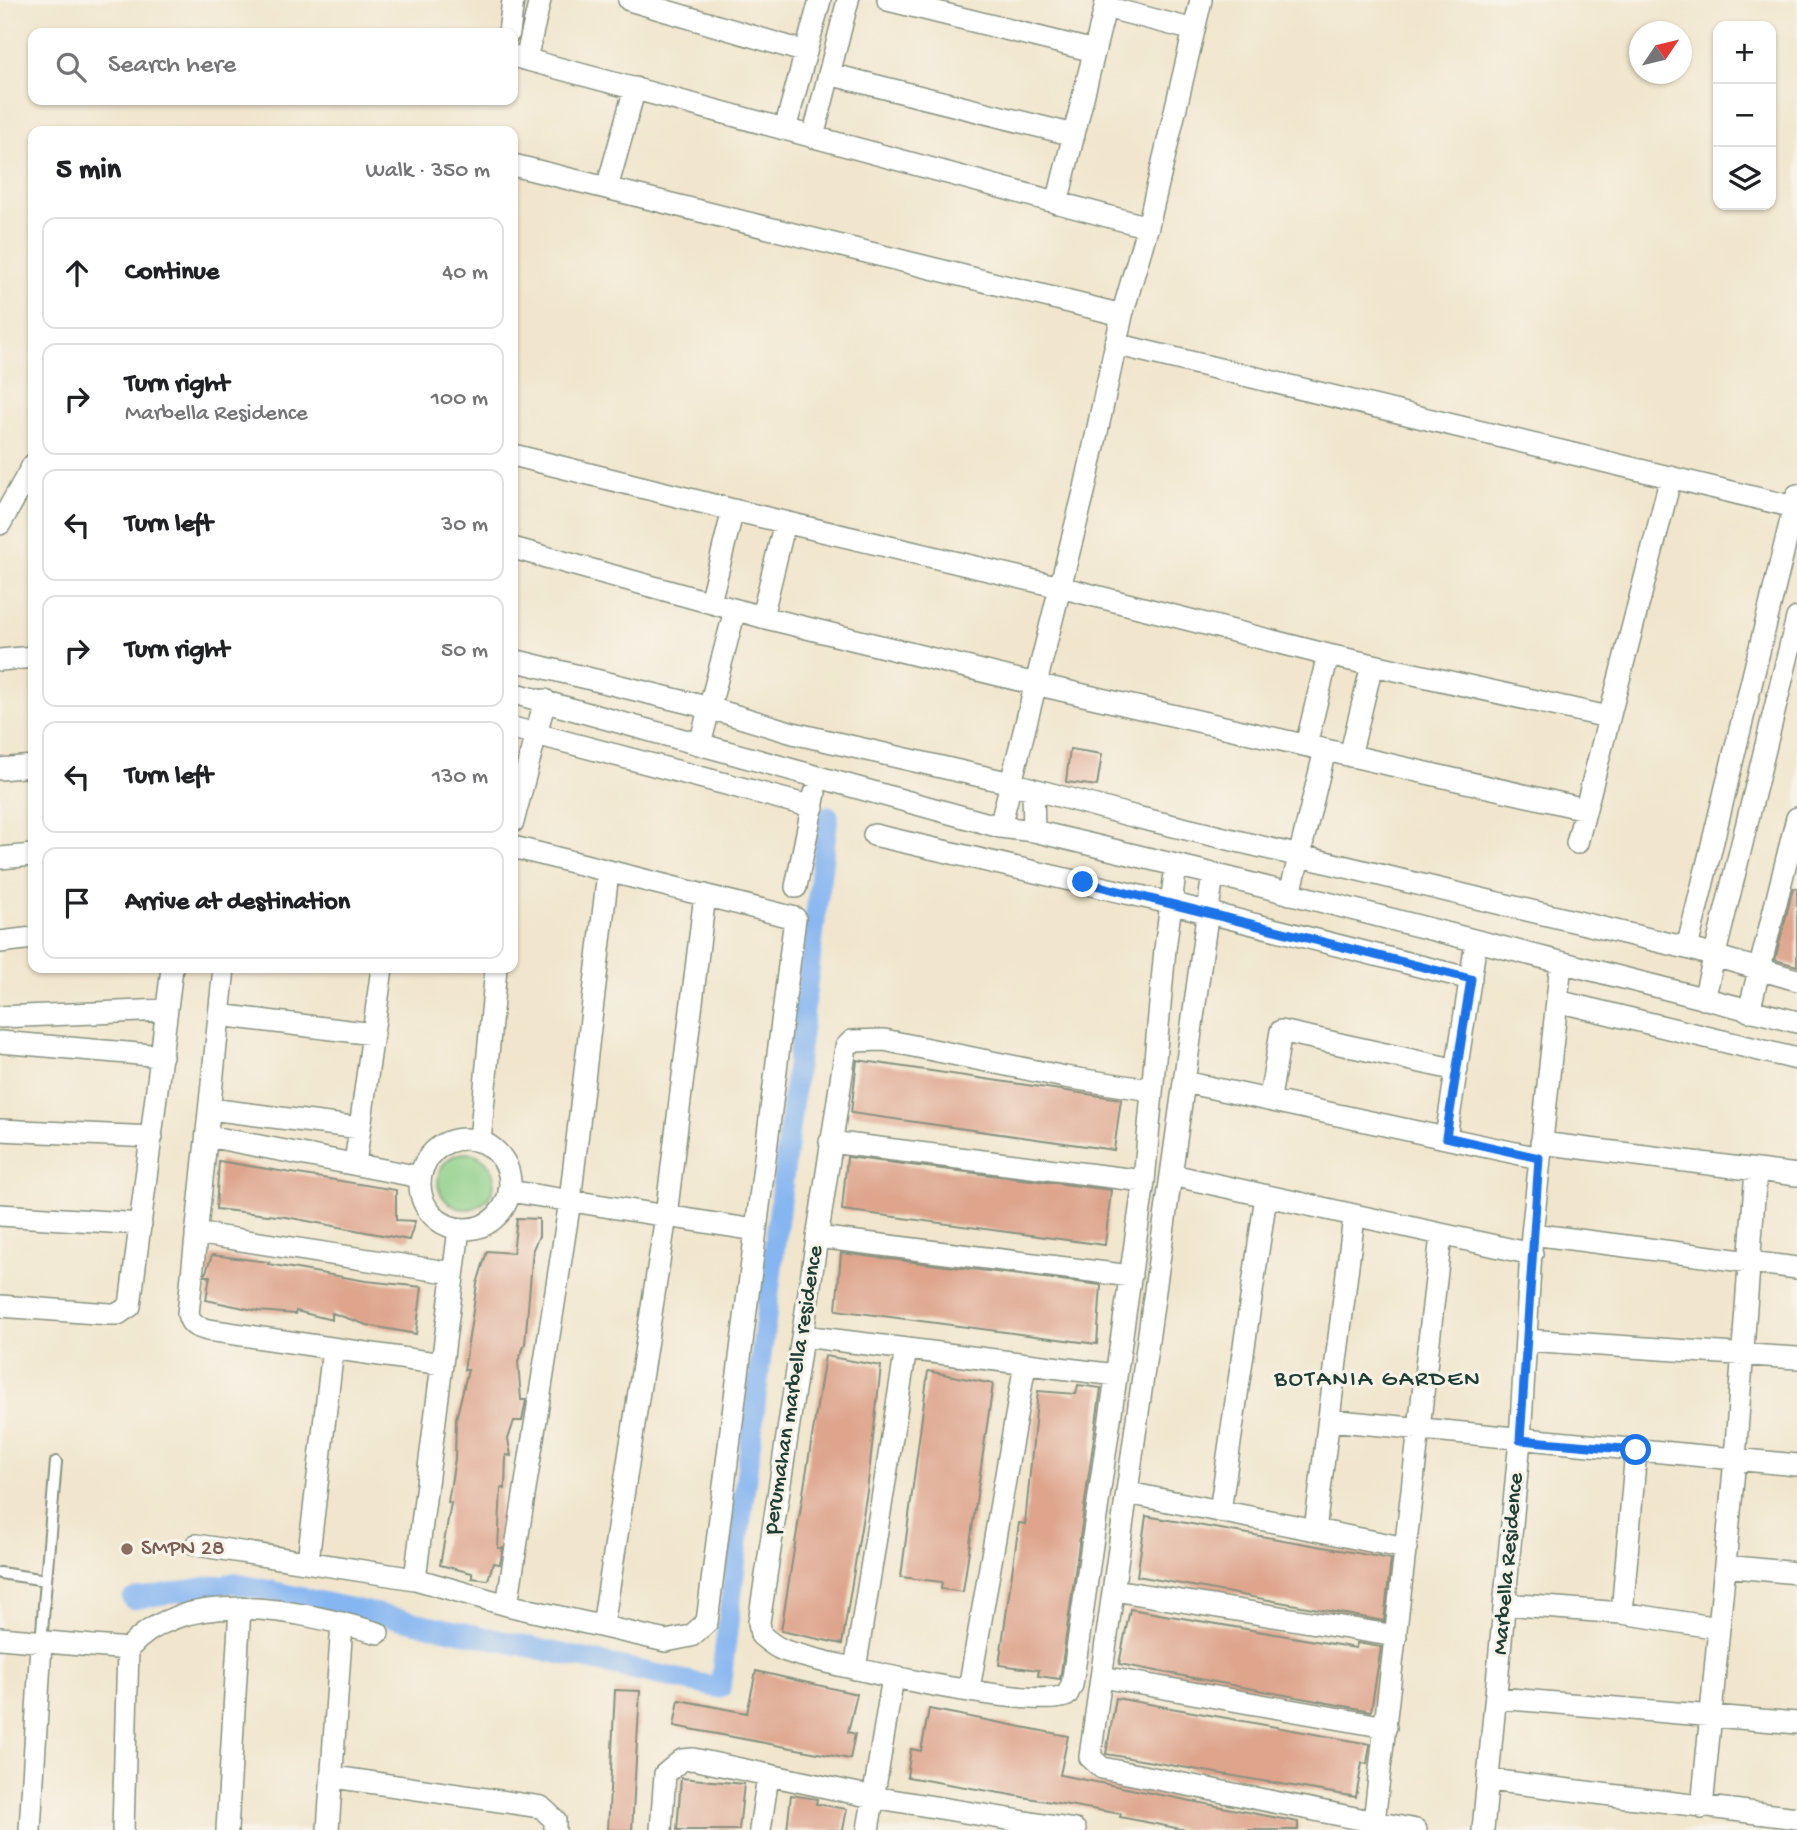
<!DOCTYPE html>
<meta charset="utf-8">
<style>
body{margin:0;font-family:"Gochi Hand",sans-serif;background:#f2f2f2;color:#202124}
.controls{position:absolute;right:21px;top:21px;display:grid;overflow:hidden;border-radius:14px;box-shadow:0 2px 5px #0004}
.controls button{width:63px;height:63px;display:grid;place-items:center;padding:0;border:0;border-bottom:2px solid #e0e0e0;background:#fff;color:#202124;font:35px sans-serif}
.compass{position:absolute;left:1629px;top:21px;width:63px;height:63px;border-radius:50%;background:#fff;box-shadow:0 2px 5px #0004;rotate:55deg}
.stop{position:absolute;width:21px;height:21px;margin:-16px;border:5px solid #1a73e8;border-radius:50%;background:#fff}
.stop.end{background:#1a73e8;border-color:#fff;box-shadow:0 2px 7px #0008}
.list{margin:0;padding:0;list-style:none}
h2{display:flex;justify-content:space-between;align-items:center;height:91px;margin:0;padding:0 28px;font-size:30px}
h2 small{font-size:23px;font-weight:400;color:#757577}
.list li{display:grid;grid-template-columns:46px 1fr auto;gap:21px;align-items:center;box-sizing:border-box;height:112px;margin:0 14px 14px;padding:0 14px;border:2px solid #e0e0e0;border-radius:14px}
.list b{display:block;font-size:26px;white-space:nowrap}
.list p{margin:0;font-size:23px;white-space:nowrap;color:#757577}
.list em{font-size:23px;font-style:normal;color:#757577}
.icon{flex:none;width:38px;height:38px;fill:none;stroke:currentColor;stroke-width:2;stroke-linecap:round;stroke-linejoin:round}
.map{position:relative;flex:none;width:1797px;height:1830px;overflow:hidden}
.search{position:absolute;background:#fff;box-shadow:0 2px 5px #0004;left:28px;top:28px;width:490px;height:77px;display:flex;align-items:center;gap:18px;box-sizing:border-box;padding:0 24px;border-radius:14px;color:#757577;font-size:26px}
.panel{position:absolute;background:#fff;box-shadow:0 2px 5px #0004;left:28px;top:126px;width:490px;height:847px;border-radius:14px}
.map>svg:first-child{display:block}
</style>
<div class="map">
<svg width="1797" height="1830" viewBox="0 0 1797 1830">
<rect width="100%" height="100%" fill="#f7f3e8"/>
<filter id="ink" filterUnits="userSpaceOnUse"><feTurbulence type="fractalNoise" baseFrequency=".0143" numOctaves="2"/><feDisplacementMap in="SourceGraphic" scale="14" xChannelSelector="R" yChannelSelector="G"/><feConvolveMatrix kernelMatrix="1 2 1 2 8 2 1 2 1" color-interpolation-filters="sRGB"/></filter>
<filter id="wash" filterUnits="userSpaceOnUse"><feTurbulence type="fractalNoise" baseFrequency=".00686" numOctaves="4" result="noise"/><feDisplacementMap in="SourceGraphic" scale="28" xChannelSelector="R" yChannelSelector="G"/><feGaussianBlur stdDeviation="1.57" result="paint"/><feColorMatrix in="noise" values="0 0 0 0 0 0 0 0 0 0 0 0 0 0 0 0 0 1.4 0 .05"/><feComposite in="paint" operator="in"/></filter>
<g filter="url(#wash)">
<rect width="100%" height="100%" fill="#f1e6cd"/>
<path fill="#8ccf87" stroke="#56865e" stroke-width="2" d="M438 1181a28 28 0 1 1 56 0a28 28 0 1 1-56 0Z"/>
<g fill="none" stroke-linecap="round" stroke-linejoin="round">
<path stroke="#86b6f1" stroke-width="21" d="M133 1599 233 1583 720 1688 828 816"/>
</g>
<g id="blocks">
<path fill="#dea48c" d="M1070 749 1102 754 1097 786 1066 782Z
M1793 888 1797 889V966L1775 960Z
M857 1060 1121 1099 1114 1150 851 1113Z
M847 1157 1111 1190 1105 1245 842 1210Z
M219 1161 396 1190V1220L415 1221 409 1240 286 1217 216 1209Z
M517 1218 539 1219V1236L533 1249 525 1344 518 1361 521 1400H526L522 1421H514L508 1439 511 1456 506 1455 505 1489 501 1488 498 1548H503L500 1564 493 1563 488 1580 472 1578V1573L440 1565 451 1503 448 1502 455 1459 456 1419 468 1370H464L477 1284 487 1251 513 1253Z
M841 1253 1101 1285 1097 1344 836 1310Z
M212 1255 269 1262 268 1264 366 1281 422 1287 416 1334 367 1325 332 1313V1320L296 1311 295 1314 258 1311 206 1300 210 1276H205L206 1272Z
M825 1356 881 1366 867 1491 842 1644 781 1631Z
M928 1371 993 1384 963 1592 941 1589 942 1582 901 1577Z
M1078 1385 1101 1388 1060 1679 1038 1676 1039 1670 999 1665 1019 1523 1025 1524 1038 1391 1076 1394Z
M1146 1516 1391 1559 1384 1621 1137 1576Z
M1130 1609 1356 1648 1357 1643 1381 1647 1371 1711 1119 1664Z
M756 1671 857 1694 848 1732 855 1734 850 1759 674 1726 679 1700 747 1713Z
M615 1690 640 1691 632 1830H608Z
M1116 1698 1370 1744 1367 1764 1362 1763 1356 1797 1106 1754Z
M929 1709 1068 1736 1060 1775 1298 1822V1830H1186L1120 1817 1121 1814 907 1777 911 1749 921 1751Z
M681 1778 744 1784 739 1830H677Z
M791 1795 817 1799 816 1804 847 1809 843 1830H787Z"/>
</g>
</g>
<g filter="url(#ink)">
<use href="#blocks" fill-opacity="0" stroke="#889280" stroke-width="2"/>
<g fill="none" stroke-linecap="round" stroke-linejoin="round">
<g stroke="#889280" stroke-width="14">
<path id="lane" d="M0 1573 46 1580 41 1644
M46 1580 56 1462"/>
</g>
<g stroke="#889280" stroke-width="24">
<path id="street" d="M629 0 806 52
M888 0 1094 51
M1105 7 1194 30
M509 33 513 0
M513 56 1148 227
M526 59 540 0
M829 74 1074 135
M785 129 820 0
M813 137 848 0
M513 165 1122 315
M607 188 635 88
M1057 203 1107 0
M1115 344 1794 507
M513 455 733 510 1060 587 1328 655 1608 717
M0 524 33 465
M513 548 762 617 1035 684 1585 809
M710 602 733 510
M762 617 785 522
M0 660 33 657
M513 660 710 708 793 733 1011 783 1136 817 1687 948 1797 980
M513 693 1000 827 1034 831 1213 874 1797 1022
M513 728 813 807
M700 744 735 610
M1306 745 1328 655
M1350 756 1372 665
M0 769 33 766
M1033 790 1034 831
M513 822 545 700
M1000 827 1085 488 1122 315 1150 218 1201 0
M874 835 1170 903 1471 979
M1577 843 1671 477
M0 858 33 855
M1213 874 1090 1757 1102 1768 1416 1830
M796 887 815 793
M1290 894 1325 750
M0 942 33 938
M1687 948 1797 495
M224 968 188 1314C191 1326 197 1327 208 1330L442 1364
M1704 999 1797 618
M1557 1001 1797 1059
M1749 1011 1797 818
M219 1015 373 1034
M0 1017 165 1010
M0 1042 162 1056
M1184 1082 1539 1158
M1151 1090 1065 1077 884 1040 852 1041 846 1047 759 1622 761 1635C768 1641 775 1647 783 1650 822 1664 1040 1712 1067 1695L1072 1685 1144 1181 1165 949 1176 866
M1270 1098 1281 1031 1457 1070
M210 1109 360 1128
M0 1130 152 1137
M207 1136 420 1177
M1446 1137 1476 942
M420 1184a45 45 0 1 1 90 0a45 45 0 1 1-90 0Z
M480 1141 496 968
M830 1142 1144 1181
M1541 1143 1797 1175
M355 1164 382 968
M1172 1175 1532 1254
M509 1191 755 1230
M0 1215 141 1224
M196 1233 453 1273
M1532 1234 1797 1268
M817 1237 1131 1276
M0 1306 110 1314H118L130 1306 172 968
M803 1336 1116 1375
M1526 1340 1797 1358
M1329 1420 1797 1465
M1128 1493 1406 1548
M1220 1511 1266 1196
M1315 1530 1354 1217
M196 1545 415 1579 507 1605 666 1641 691 1636 707 1622 795 918 513 847
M308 1561 333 1349
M1725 1566 1797 1573
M415 1579 459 1229
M1114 1590 1396 1636
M1505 1604 1622 1613 1719 1628
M507 1605 570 1201 608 872
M1622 1613 1636 1450
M603 1626 666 1216 705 895
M0 1638 128 1649
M855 1669 906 1349
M1102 1677 1386 1727
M969 1689 1025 1364
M1497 1698 1797 1723
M334 1777 541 1807 555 1820V1830
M1490 1780 1797 1818
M1702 1808 1735 1459 1756 1170
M1374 1822 1441 1236
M30 1830 41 1644
M123 1830 128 1649C186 1583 303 1612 378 1633
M227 1830 240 1608
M328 1830 342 1623
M661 1830 665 1774 682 1760 693 1759 873 1797 1075 1830
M760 1830 768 1776
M868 1830 893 1677
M1483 1830 1520 1440 1532 1234 1561 963"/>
</g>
<use href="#lane" stroke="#fff" stroke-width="10"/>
<use href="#street" stroke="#fff" stroke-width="21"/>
</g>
</g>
<g fill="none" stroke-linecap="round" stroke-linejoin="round" filter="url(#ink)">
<path stroke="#1a73e8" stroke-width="9" d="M1083 882 1471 979 1446 1137 1539 1158 1520 1440 1636 1450"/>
</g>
<circle fill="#8d6e63" stroke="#f7f3e8" stroke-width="2.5" cx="127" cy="1549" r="7"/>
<g text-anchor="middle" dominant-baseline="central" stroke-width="6" stroke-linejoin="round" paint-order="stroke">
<g font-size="23" fill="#1f3d34" stroke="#f7f3e8">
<text transform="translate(794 1390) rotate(-81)">perumahan marbella residence</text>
<text transform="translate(1509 1564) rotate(-85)">Marbella Residence</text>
</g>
<g font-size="23" fill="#785e54" stroke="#f7f3e8" text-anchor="start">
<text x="141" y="1549">SMPN 28</text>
</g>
<g font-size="24" letter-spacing="2" fill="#1f3d34" stroke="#f7f3e8">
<text x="1378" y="1380">BOTANIA GARDEN</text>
</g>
</g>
</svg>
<div class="controls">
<button>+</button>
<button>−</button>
<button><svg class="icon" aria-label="layers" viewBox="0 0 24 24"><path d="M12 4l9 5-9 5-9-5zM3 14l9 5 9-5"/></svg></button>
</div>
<svg class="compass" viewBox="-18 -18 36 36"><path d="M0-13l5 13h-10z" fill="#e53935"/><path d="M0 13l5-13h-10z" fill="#757577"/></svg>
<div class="stop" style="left:1636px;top:1450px"></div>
<div class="stop end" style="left:1083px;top:882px"></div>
<div class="search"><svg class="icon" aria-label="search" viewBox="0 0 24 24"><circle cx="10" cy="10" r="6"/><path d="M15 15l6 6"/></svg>Search here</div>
<section class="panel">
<h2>5 min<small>Walk · 350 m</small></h2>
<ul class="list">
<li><svg class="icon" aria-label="ahead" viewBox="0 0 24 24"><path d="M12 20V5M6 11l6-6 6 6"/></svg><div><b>Continue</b></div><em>40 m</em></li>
<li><svg class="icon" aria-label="right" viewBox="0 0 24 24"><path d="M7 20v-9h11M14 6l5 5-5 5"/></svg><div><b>Turn right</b><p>Marbella Residence</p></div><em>100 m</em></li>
<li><svg class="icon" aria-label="left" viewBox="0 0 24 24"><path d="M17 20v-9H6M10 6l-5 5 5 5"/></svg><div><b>Turn left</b></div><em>30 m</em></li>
<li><svg class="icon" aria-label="right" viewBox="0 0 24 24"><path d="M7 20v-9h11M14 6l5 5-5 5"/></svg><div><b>Turn right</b></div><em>50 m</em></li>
<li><svg class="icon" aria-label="left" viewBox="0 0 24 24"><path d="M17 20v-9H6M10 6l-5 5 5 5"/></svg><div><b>Turn left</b></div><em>130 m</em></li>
<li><svg class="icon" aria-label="arrive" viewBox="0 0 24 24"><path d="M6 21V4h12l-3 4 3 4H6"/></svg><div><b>Arrive at destination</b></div></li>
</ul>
</section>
</div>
